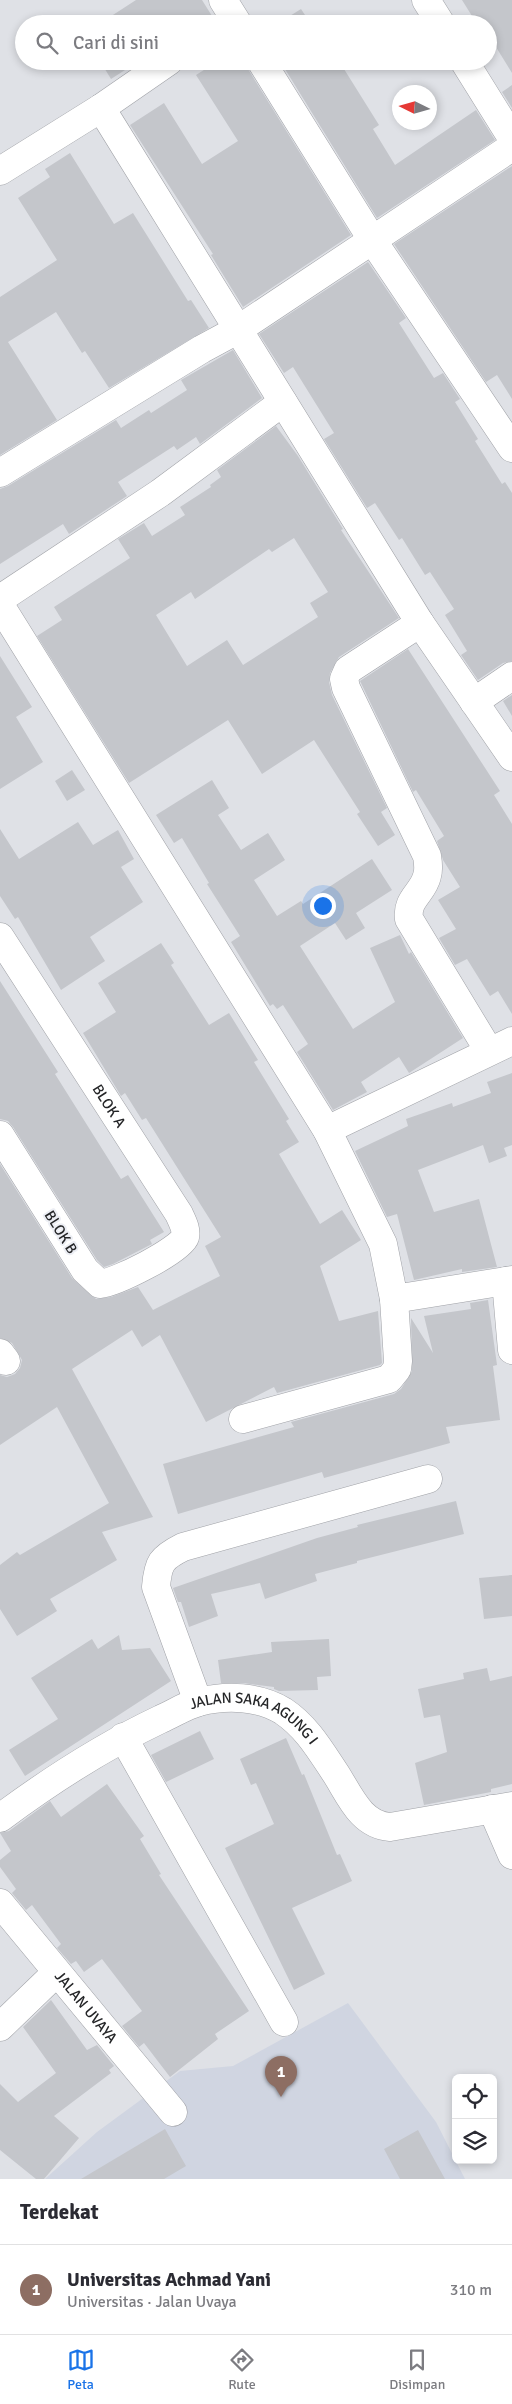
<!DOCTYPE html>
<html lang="id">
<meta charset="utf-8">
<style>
body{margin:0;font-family:Signika,sans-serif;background:#f2f2f3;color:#2b2b33}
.controls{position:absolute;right:15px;bottom:15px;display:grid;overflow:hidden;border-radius:8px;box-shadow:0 2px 8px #0003}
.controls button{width:45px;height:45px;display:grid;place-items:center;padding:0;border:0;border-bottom:1px solid #e1e1e2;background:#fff;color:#2b2b33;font:25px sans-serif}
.compass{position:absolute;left:392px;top:85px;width:45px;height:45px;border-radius:50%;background:#fff;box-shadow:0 2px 8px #0003;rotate:275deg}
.you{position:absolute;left:322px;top:905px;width:18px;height:18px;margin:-12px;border:4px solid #fff;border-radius:50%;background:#1a73e8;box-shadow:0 0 0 8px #1a73e833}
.badge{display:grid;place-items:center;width:32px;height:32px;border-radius:50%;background:#1a73e8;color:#fff;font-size:16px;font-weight:700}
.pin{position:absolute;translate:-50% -41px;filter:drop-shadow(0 1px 2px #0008)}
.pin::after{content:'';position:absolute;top:26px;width:18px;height:15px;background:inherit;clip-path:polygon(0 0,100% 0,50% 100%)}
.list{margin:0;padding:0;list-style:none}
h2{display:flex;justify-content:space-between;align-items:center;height:65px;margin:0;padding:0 20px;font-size:21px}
h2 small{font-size:16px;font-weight:400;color:#7c7c81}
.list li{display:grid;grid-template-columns:32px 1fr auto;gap:15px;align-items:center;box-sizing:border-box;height:90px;padding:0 20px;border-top:1px solid #e1e1e2}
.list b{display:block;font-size:19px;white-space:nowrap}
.list p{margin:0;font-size:16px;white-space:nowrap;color:#7c7c81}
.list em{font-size:16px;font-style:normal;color:#7c7c81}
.icon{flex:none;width:28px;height:28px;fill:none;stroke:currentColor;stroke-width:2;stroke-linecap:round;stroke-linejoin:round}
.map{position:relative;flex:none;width:512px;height:2179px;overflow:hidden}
.search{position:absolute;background:#fff;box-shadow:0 2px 8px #0003;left:15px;right:15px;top:15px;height:55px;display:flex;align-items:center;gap:12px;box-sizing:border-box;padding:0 18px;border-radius:28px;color:#7c7c81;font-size:19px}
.sheet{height:155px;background:#fff}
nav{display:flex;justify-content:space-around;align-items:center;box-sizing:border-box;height:70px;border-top:1px solid #e1e1e2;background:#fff;font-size:14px;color:#7c7c81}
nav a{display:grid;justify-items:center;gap:2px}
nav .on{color:#1a73e8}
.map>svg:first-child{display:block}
</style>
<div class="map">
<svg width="512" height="2179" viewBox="0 0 512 2179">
<rect width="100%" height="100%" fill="#dfe1e6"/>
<path fill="#d0d5e1" d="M348 2003 436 2122 465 2179H45L97 2132 180 2071 233 2066Z"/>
<path fill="#c4c6cb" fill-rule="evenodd" d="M136 0H202L217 24H99Z
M462 0H512V73L488 34V24H477Z
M301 9 311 24H277Z
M100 61H139L111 79Z
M218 61H245L248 69 351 235 243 307 211 255 213 254 130 125 164 103 202 164 238 141 196 75Z
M280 61H339L379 125 373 129 395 165 476 110 495 140 377 218Z
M512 85V108L502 92Z
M70 153 114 224 133 213 188 301 191 300 209 328 109 388 85 351 82 353 56 312 8 342 57 420 0 455V297L57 260 18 198 50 177 45 169Z
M512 166V399L497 375 486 382 394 244Z
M368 262 406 318 399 323 434 378 443 373 460 399 455 402 478 439 475 441 502 484 505 482 512 493V661L503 663 478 680 461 655 467 651 445 615 454 609 430 572 425 575 402 538 399 540 375 503 367 508 324 439 334 433 293 367 284 373 259 334Z
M233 350 262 398 200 444 196 437 177 450 174 446 118 482 127 496 69 534 63 524 0 564V489L8 486 116 420 121 428 149 410 151 413 187 390 181 380Z
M276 426 298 456 343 529 341 530 399 618 339 657 330 673 329 682 332 695 387 808 381 812 395 835 378 846 357 814 360 812 314 740 262 774 228 720 129 783 37 636 62 620 54 607 130 558 118 539 144 523 152 536 185 515 180 507 211 487 210 485 221 477 217 470ZM294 538 328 592 310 603 318 617 243 665 227 640 187 666 156 615 191 592 195 599 269 549 272 552Z
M408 649 500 791 494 795 512 824V1014L498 991 490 996 467 959 455 965 439 938 456 929 438 900 460 887 443 860 437 841 444 836 416 790 413 792 361 683 360 681Z
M0 656 32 707 16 717 43 762 0 789Z
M512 695V716L503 701Z
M72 770 85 790 67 801 55 781Z
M212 780 229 808 218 815 241 850 268 833 285 860 254 880 277 916 301 901 303 904 372 859 392 890 356 913 365 928 346 940 335 923 300 946 353 1029 395 1002 370 948 400 935 409 954 411 952 463 1038 409 1073 399 1057 361 1082 367 1092 333 1110 297 1052 308 1044 283 1005 277 1009 273 1004 270 1006 231 942 240 936 207 884 209 883 182 838 174 843 156 815Z
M78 822 93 845 118 830 134 859 121 867 143 902 90 937 105 961 61 990 18 917 15 919 0 896V829L19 859Z
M161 943 174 963 171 965 209 1025 229 1013 258 1060 254 1062 289 1119 286 1121 299 1142 279 1154 320 1224 342 1210 361 1240 320 1266 339 1321 378 1311 382 1363 380 1365 277 1393 274 1387 206 1422 160 1335 142 1347 132 1330 72 1369 153 1517 102 1532 117 1560 50 1599 57 1611 17 1636 0 1609V1565L17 1552 20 1555 109 1503 57 1407 0 1445V1375L7 1377 15 1374 20 1368 22 1360 12 1343 0 1338V1164L72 1278 96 1299 111 1297 138 1287 153 1310 220 1276 205 1246 221 1237 146 1118 142 1120 125 1093 121 1096 83 1033 116 1012 98 983Z
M0 981 58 1072 55 1074 121 1179 128 1175 164 1232 150 1240 152 1244 113 1264 104 1267 97 1260 13 1127 8 1121 0 1119Z
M512 1073V1145L504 1148 507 1156 489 1163 483 1145 418 1170 434 1212 479 1199 497 1267 462 1272V1269L414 1280 397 1214 387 1217 355 1151 408 1126 406 1119 452 1103 453 1107 491 1093 487 1082Z
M488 1300 497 1365 493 1366 500 1420 446 1427 450 1443 324 1478 322 1472 178 1514 163 1464 294 1427 291 1422 394 1394 401 1389 412 1371 411 1318 433 1353 424 1316 471 1309 470 1303Z
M456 1501 464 1534 357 1561V1563L315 1574 317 1581 265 1599 260 1583 211 1594 218 1616 189 1627 181 1602H178L173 1588 317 1538 358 1527 357 1525Z
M512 1575V1616L484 1619 479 1578Z
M119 1635 122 1650 150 1648 171 1681 25 1776 9 1750 58 1719 31 1678 92 1639 98 1649Z
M329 1639 331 1676 317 1677 318 1690 279 1691 274 1689V1687L243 1683H221L218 1660 272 1652 271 1642Z
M487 1668 490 1681 512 1676V1784L491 1789V1792L424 1805 415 1763 447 1752 440 1715 424 1718 418 1689 464 1679 463 1673Z
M200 1731 214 1759 166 1782 151 1755Z
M286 1738 302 1775 304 1774 337 1855 340 1854 352 1881 292 1908 325 1974 294 1990 225 1848 274 1824 256 1783 251 1785 240 1759Z
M107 1784 144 1836 140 1839 161 1874 159 1875 249 2011 215 2034 218 2039 170 2077 144 2043 139 2047 122 2026 142 2011 102 1959 84 1972 76 1961 71 1964 57 1948 61 1944 32 1905 26 1910 12 1893 16 1889 0 1867V1860L11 1851 0 1833 9 1831 50 1801 61 1817Z
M51 2000 87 2050 97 2045 114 2066 109 2070 111 2073 54 2116 79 2138 44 2179H36L0 2150V2084L18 2102 56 2073 23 2027Z
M165 2129 186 2166 164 2179H81Z
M418 2130 445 2179H400L384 2149Z"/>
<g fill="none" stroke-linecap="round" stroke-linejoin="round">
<g stroke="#a0a2a7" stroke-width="29">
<g id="minor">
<path d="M223 0 238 24"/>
<path d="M426 0 441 24"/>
<path d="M261 61 373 241 512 448"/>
<path d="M464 61 512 138"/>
<path d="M101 108 420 623 512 757"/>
<path d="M0 171 101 108 169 61"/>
<path d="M0 473 202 349 239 329 512 147"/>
<path d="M0 599 160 493 283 402"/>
<path d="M0 605 327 1130 383 1244 394 1299 506 1281"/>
<path d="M420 623 348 670 344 679 346 688 427 856C428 862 429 870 427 876 423 893 406 899 409 919L489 1051"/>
<path d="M474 702 512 676"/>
<path id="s1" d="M0 937 179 1214C182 1221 187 1229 185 1237 181 1250 115 1283 100 1284L85 1270 0 1135"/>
<path d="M327 1130 512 1041"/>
<path d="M512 1280 506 1281 512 1350"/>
<path d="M0 1353 6 1361"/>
<path d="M243 1419 389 1379 397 1369 398 1361 394 1299"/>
<path d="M198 1702 156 1587C158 1563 161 1558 183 1547L428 1479"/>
<path d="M123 1737 284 2022"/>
<path d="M492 1809 512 1855"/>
<path id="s2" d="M0 1818C51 1780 104 1746 161 1719 173 1714 186 1705 199 1702 226 1695 259 1696 283 1711 307 1727 320 1750 336 1774 350 1796 361 1825 390 1827L512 1806"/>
<path id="s3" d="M0 1903 173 2112"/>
<path d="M0 2027 56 1973"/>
</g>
</g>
<use href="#minor" stroke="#fff" stroke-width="28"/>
</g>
<g text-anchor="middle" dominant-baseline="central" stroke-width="4" stroke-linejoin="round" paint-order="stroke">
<g font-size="15" fill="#252628" stroke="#eceef4">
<text stroke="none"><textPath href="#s1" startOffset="201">BLOK A</textPath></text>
<text transform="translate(61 1232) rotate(58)">BLOK B</text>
<text stroke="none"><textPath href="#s2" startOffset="292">JALAN SAKA AGUNG I</textPath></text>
<text stroke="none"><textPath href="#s3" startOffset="135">JALAN UVAYA</textPath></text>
</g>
</g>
</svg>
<div class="controls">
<button><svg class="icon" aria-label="locate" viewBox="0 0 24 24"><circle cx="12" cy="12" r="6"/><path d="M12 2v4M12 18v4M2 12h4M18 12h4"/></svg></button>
<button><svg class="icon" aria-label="layers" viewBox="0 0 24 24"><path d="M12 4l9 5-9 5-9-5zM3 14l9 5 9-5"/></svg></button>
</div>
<svg class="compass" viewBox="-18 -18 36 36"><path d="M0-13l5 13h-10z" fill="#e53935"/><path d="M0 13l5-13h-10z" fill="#7c7c81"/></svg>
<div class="you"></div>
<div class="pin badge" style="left:281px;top:2097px;background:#8d6e63">1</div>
<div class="search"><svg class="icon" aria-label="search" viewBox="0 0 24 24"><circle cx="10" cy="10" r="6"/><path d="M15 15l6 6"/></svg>Cari di sini</div>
</div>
<section class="sheet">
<h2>Terdekat<small></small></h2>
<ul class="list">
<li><span class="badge" style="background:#8d6e63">1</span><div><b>Universitas Achmad Yani</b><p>Universitas · Jalan Uvaya</p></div><em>310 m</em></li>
</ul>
</section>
<nav>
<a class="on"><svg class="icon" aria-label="map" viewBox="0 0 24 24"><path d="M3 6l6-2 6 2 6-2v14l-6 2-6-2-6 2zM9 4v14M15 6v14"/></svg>Peta</a>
<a><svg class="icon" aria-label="directions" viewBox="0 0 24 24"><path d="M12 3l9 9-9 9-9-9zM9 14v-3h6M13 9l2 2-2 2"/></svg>Rute</a>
<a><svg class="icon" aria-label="saved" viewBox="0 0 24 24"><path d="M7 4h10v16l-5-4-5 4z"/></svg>Disimpan</a>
</nav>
